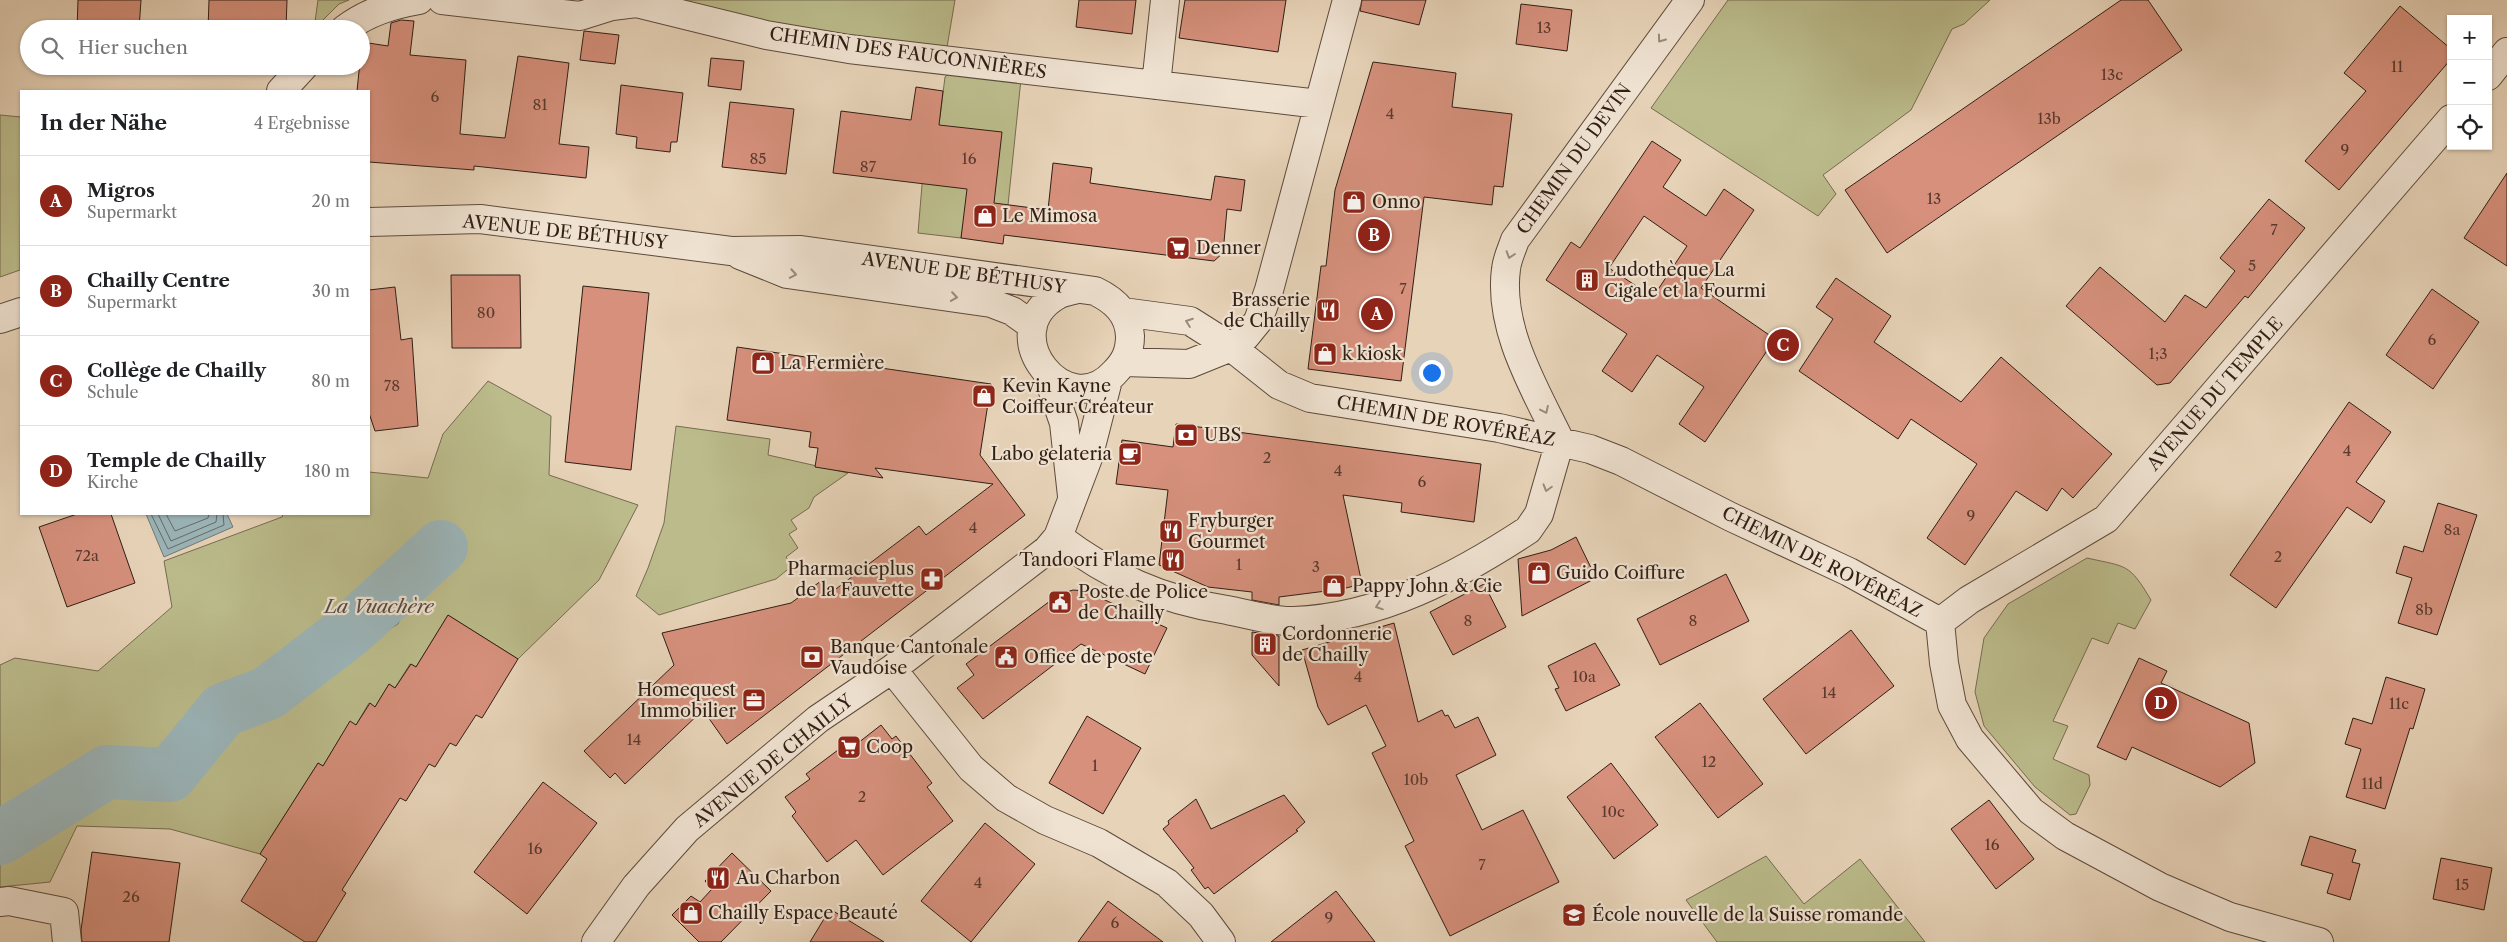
<!DOCTYPE html>
<html lang="de">
<meta charset="utf-8">
<style>
body{margin:0;font-family:"Libre Caslon Text",serif;background:#f6f6f6;color:#202124}
.controls{position:absolute;right:15px;top:15px;display:grid;overflow:hidden;border-radius:0px;box-shadow:0 1px 4px #0004}
.controls button{width:45px;height:45px;display:grid;place-items:center;padding:0;border:0;border-bottom:1px solid #e0e0e0;background:#fff;color:#202124;font:25px sans-serif}
.you{position:absolute;left:1431px;top:372px;width:18px;height:18px;margin:-12px;border:4px solid #fff;border-radius:50%;background:#1a73e8;box-shadow:0 0 0 8px #1a73e833}
.badge{display:grid;place-items:center;width:32px;height:32px;border-radius:50%;background:#8f2418;color:#fff;font-size:16px;font-weight:700}
.pin{position:absolute;translate:-50% -50%;border:2px solid #fff;box-shadow:0 1px 5px #0006}
.list{margin:0;padding:0;list-style:none}
h2{display:flex;justify-content:space-between;align-items:center;height:65px;margin:0;padding:0 20px;font-size:21px}
h2 small{font-size:16px;font-weight:400;color:#757577}
.list li{display:grid;grid-template-columns:32px 1fr auto;gap:15px;align-items:center;box-sizing:border-box;height:90px;padding:0 20px;border-top:1px solid #e0e0e0}
.list b{display:block;font-size:19px;white-space:nowrap}
.list p{margin:0;font-size:16px;white-space:nowrap;color:#757577}
.list em{font-size:16px;font-style:normal;color:#757577}
.icon{flex:none;width:28px;height:28px;fill:none;stroke:currentColor;stroke-width:2;stroke-linecap:round;stroke-linejoin:round}
.map{position:relative;flex:none;width:2507px;height:942px;overflow:hidden}
.search{position:absolute;background:#fff;box-shadow:0 1px 4px #0004;left:20px;top:20px;width:350px;height:55px;display:flex;align-items:center;gap:12px;box-sizing:border-box;padding:0 18px;border-radius:28px;color:#757577;font-size:19px}
.panel{position:absolute;background:#fff;box-shadow:0 1px 4px #0004;left:20px;top:90px;width:350px;height:425px;border-radius:0px}
.map>svg:first-child{display:block}
</style>
<div class="map">
<svg width="2507" height="942" viewBox="0 0 2507 942">
<rect width="100%" height="100%" fill="#e7d3b8"/>
<filter id="stains"><feTurbulence type="fractalNoise" baseFrequency=".004" numOctaves="4"/><feColorMatrix values="0 0 0 0 .2 0 0 0 0 .09 0 0 0 0 .02 0 0 0 .5 -.17"/></filter>
<radialGradient id="worn" r=".72"><stop offset=".6" stop-color="#630" stop-opacity="0"/><stop offset="1" stop-color="#630" stop-opacity=".3"/></radialGradient>
<path fill="#bbbb8b" stroke="#766c50" d="M318 0H349L339 4 314 29Z
M671 0H955L946 53 807 36Z
M1728 0H1990L1964 24 1952 29 1911 110 1823 175 1836 194 1818 216 1651 108Z
M951 72 1021 79 1008 205 963 227 961 238 918 233 924 161 940 117 945 77Z
M0 115 21 117 20 270 0 277Z
M488 381 551 416 549 475 638 505 599 580 518 659 448 615 416 667 410 664 395 688 389 684 375 707 369 703 356 725 350 722 323 766 318 763 260 854 170 829 77 826 50 882 0 887V665L15 658 98 671 172 607 164 561 282 517 283 514H369V472L428 478 443 434Z
M676 426 770 439 768 455 848 473 814 497 809 508 791 520 797 529 789 534 798 548 786 557 792 566 776 579 659 615 636 596 648 568 664 523Z
M2087 558C2127 567 2129 563 2151 600L2135 629 2118 623 2108 644 2092 638 2053 721 2068 726 2053 759 2089 775 2090 785 2076 814 2070 815 2035 787 1984 726 1975 692 1984 638 2008 604Z
M1766 856 1804 904 1860 859 1925 942H1717L1686 900Z"/>
<path fill="#9bb5b9" stroke="#717977" d="M146 514H227L233 527 164 557Z
M395 564 410 576 409 599 398 624 375 638 362 640 349 631C351 590 363 585 395 564Z"/>
<g fill="none" stroke-linecap="round" stroke-linejoin="round">
<path stroke="#666a66" stroke-width="1" d="M151 514 168 549 224 525 223 514
M158 514 171 541 216 522 217 514
M166 514 175 531 208 518 209 514
M394 571 405 580C404 605 393 634 363 634L354 627C356 595 369 587 394 571Z
M393 579 398 582C399 602 388 628 365 628L361 625C361 601 375 591 393 579Z
M387 593 390 595 383 611 371 617 374 602Z"/>
<path stroke="#9bb5b9" stroke-width="54" d="M0 838 107 772 170 775 223 710 268 693 349 631 441 547"/>
</g>
<path fill="#d6907c" stroke="#311e14" fill-rule="evenodd" d="M78 0H141L139 29H77Z
M209 0H287L286 29H208Z
M1079 0H1136L1132 34 1076 27Z
M1185 0H1286L1278 52 1179 38Z
M1362 0H1426L1419 25 1360 11Z
M2121 0H2148L2182 50 1887 253 1845 190Z
M1521 4 1572 10 1567 51 1516 44Z
M2400 6 2451 49V59L2339 190 2305 161 2366 91 2344 73Z
M401 20 414 21 410 55 466 60 460 134 505 138 518 56 569 63 559 144 589 147 586 178 474 166V170L369 162V91H357L362 42 388 46 391 23Z
M584 31 619 35 615 64 580 60Z
M711 58 744 61 741 90 708 86Z
M1373 62 1456 73 1452 107 1512 114 1503 187 1494 186 1492 205 1424 197 1401 381 1308 369 1321 266H1326L1335 190Z
M621 85 683 93 677 142H671L670 152 636 148 637 137 616 134Z
M916 87 943 91 939 125 1002 132 994 203 1048 210 1053 163 1092 168 1090 183 1211 200 1215 176 1245 180 1241 211 1227 209 1223 253 1214 261 1004 235 1003 244 961 238 967 189 833 173 841 111 911 120Z
M730 102 794 109 786 174 722 167Z
M1652 141 1681 160 1663 187 1706 216 1724 189 1754 210 1701 288 1775 339 1705 442 1679 424 1704 387 1657 355 1632 392 1602 371 1627 334 1546 280 1571 242 1580 248ZM1644 216 1687 246 1653 297 1609 268Z
M2507 173V266L2464 238Z
M2269 199 2305 228 2248 298 2245 296 2170 383 2157 385 2066 306 2100 267 2165 322 2185 295 2206 308 2235 271 2220 258Z
M451 275H520L521 348H452Z
M1836 278 1891 316 1874 342 1961 402 2001 357 2112 454 2073 498 2062 488 2047 511 2016 491 1965 565 1927 538 1977 464 1911 419 1898 439 1799 371 1833 319 1816 307Z
M583 286 649 293 631 470 565 462Z
M395 287 401 340 412 338 418 426 375 431 369 413V290Z
M2432 289 2479 322 2433 389 2386 355Z
M737 347 991 384 980 455 1025 515 727 744 703 710 625 784 615 773 610 778 584 751 674 665 662 633 791 603 821 581 828 595 919 526 926 535 993 484 875 468 883 478 815 467 818 448 809 447 811 432 727 420Z
M2349 402 2391 432 2356 482 2385 501 2371 523 2347 507 2276 608 2230 575Z
M1176 424 1481 464 1474 522 1401 512 1402 503 1343 495 1362 584 1342 589 1279 597V605L1252 600V592L1208 587 1159 565 1168 490 1116 484 1122 440 1173 447Z
M2438 503 2477 515 2437 635 2398 623 2412 578 2396 573 2404 546 2423 552Z
M77 514H111L135 583 67 607 39 527Z
M1576 537 1596 578 1522 616 1518 559 1551 550Z
M1726 574 1749 621 1660 665 1637 619Z
M1484 584 1506 627 1453 655 1430 612Z
M1073 590 1085 591 1167 628 1145 674 1081 644 983 719 957 688 974 675 966 664 1058 595Z
M448 615 518 659 482 718 476 715 456 746 450 743 435 767 429 764 406 801 400 798 342 890 346 893 316 942H305L241 901 267 859 260 854 318 763 323 766 350 721 356 725 370 703 375 707 389 684 395 688 411 664 416 667Z
M1394 623 1418 722 1442 710 1445 716 1448 715 1455 728 1478 717 1496 755 1456 775 1482 830 1523 810 1559 882 1450 936 1405 846 1414 841 1372 753 1386 746 1366 705 1328 725 1318 707 1302 650Z
M1851 630 1894 686 1806 754 1763 699Z
M1252 632 1279 636V686L1252 655Z
M1595 643 1620 685 1566 711 1555 689 1559 688 1548 666Z
M2139 658 2167 671 2161 683 2249 723 2255 763 2220 787 2132 747 2126 760 2097 747Z
M2386 677 2425 689 2413 729 2410 728 2385 809 2346 797 2361 749 2345 744 2353 718 2372 724Z
M1700 703 1763 784 1718 818 1655 737Z
M1087 716 1141 748 1103 814 1049 783Z
M881 725 892 739 896 736 932 783 927 787 953 821 883 875 856 840 827 862 792 816 796 812 785 797 810 779 806 774 854 738 858 743Z
M1611 763 1658 825 1614 859 1567 797Z
M543 782 597 823 527 914 474 872Z
M1284 795 1305 822 1296 830 1298 831 1214 894 1208 887 1205 889 1191 870 1194 868 1163 829 1169 824 1168 821 1196 799 1211 829Z
M1989 800 2034 859 1996 889 1951 829Z
M985 823 1035 864 971 942 921 901Z
M2310 836 2356 850 2352 862 2360 864 2350 900 2327 893 2333 874 2301 865Z
M92 852 180 863 169 942H82L81 930Z
M732 853 771 891 721 942H699L672 915 691 896 700 902 712 889 705 881Z
M2441 858 2492 868 2484 910 2433 899Z
M1336 891 1375 942H1271Z
M1108 901 1163 942H1078Z
M830 909 884 942H810Z"/>
<g fill="none" stroke-linecap="round" stroke-linejoin="round">
<g stroke="#5e4b3d" stroke-width="30">
<path id="minor" d="M442 0 580 16 612 6 636 3 766 35 849 49 1319 104
M345 29C368 12 391 5 419 0
M2488 76 2507 52
M1156 85 1165 0
M281 91 304 66
M369 222 480 219 731 251 801 250 1095 291C1114 300 1129 313 1130 336 1130 352 1125 362 1114 373 1067 425 993 334 1056 296 1062 292 1071 291 1077 289
M740 255 787 274 991 303 1012 311 1033 326
M1123 312 1190 321 1231 347 1279 385 1310 398 1499 428 1590 449 1621 461 1731 517 1849 572 1940 622
M0 319 21 312
M1124 362 1189 364 1231 347 1245 337 1258 321 1269 290 1347 0
M1047 374 1064 423 1072 496
M1058 537C1111 577 1161 600 1227 610 1248 614 1273 622 1294 621 1380 618 1458 576 1528 530L1539 514 1560 441C1535 389 1498 329 1506 269 1507 259 1512 249 1515 240L1690 0
M1940 622 1969 600 2106 519 2451 119
M1940 622 1944 663 1952 705 1970 739 2031 811 2065 836 2160 887 2230 917 2319 942
M892 669 971 768 1006 798 1045 820 1099 843 1167 883 1201 915 1221 942
M0 902 9 901 64 912 67 942
M596 942 636 886 687 829 818 719 892 669 1047 550 1058 537 1088 458 1108 380"/>
</g>
<use href="#minor" stroke="#efe2d1" stroke-width="28"/>
</g>
<defs><path id="oneway-chevron" d="M-2-3.5L2.5 0L-2 3.5" fill="none" stroke-width="1.6" stroke-linecap="round" stroke-linejoin="round" transform="scale(1.25)"/></defs>
<g stroke="#9a8a7c">
<use href="#oneway-chevron" transform="translate(1661 39) rotate(126)"/>
<use href="#oneway-chevron" transform="translate(1510 255) rotate(108)"/>
<use href="#oneway-chevron" transform="translate(793 274) rotate(10)"/>
<use href="#oneway-chevron" transform="translate(954 297) rotate(8)"/>
<use href="#oneway-chevron" transform="translate(1189 322) rotate(-160)"/>
<use href="#oneway-chevron" transform="translate(1545 410) rotate(65)"/>
<use href="#oneway-chevron" transform="translate(1547 488) rotate(106)"/>
<use href="#oneway-chevron" transform="translate(1379 606) rotate(161)"/>
</g>
<defs>
<g id="shop-square" transform="scale(1.25)"><rect x="-9" y="-9" width="18" height="18" rx="4" fill="#8f2418" stroke="#efe2d1"/><path d="M-5-2.5h2.3a2.7 3.5 0 0 1 5.4 0H5L5.5 6h-11ZM-1.5-2.5h3a1.5 2.3 0 0 0-3 0Z" fill="#fff"/></g>
<g id="supermarket-square" transform="scale(1.25)"><rect x="-9" y="-9" width="18" height="18" rx="4" fill="#8f2418" stroke="#efe2d1"/><path d="M-6-5.5h2.5l.6 2H6L4.5 2H-2.5L-4.4-4H-6ZM-1.5 3.2a1.3 1.3 0 1 0 .1 0ZM3 3.2a1.3 1.3 0 1 0 .1 0Z" fill="#fff"/></g>
<g id="building-square" transform="scale(1.25)"><rect x="-9" y="-9" width="18" height="18" rx="4" fill="#8f2418" stroke="#efe2d1"/><path d="M-4-6H4V6H1V3H-1V6H-4ZM-2.5-4.3h1.7v1.8h-1.7ZM.8-4.3h1.7v1.8H.8ZM-2.5-1h1.7V.8h-1.7ZM.8-1h1.7V.8H.8Z" fill="#fff"/></g>
<g id="restaurant-square" transform="scale(1.25)"><rect x="-9" y="-9" width="18" height="18" rx="4" fill="#8f2418" stroke="#efe2d1"/><path d="M-5-6h1v4h1v-4h1v4h1v-4h1v5L-1.5 .5V6h-2V.5L-5-1ZM5-6V6H3V1.5H1.5Q1.5-4 5-6Z" fill="#fff"/></g>
<g id="bank-square" transform="scale(1.25)"><rect x="-9" y="-9" width="18" height="18" rx="4" fill="#8f2418" stroke="#efe2d1"/><path d="M-6-4H6V4H-6ZM0-2.3a2.3 2.3 0 1 0 0 4.6a2.3 2.3 0 1 0 0-4.6Z" fill="#fff"/></g>
<g id="cafe-square" transform="scale(1.25)"><rect x="-9" y="-9" width="18" height="18" rx="4" fill="#8f2418" stroke="#efe2d1"/><path d="M-5.5-4.5H6V0H3Q3 3.5 0 3.5H-2.5Q-5.5 3.5-5.5 0ZM3-3.2v2h1.7v-2ZM-6 4.5H4V6H-6Z" fill="#fff"/></g>
<g id="pharmacy-square" transform="scale(1.25)"><rect x="-9" y="-9" width="18" height="18" rx="4" fill="#8f2418" stroke="#efe2d1"/><path d="M-2-6h4v4h4v4h-4v4h-4v-4h-4v-4h4Z" fill="#fff"/></g>
<g id="civic-square" transform="scale(1.25)"><rect x="-9" y="-9" width="18" height="18" rx="4" fill="#8f2418" stroke="#efe2d1"/><path d="M-.6-6.5H3V-4.5H.6V-3L4-1V1h2V6H-6V1h2V-1L-.6-3ZM-1.2 2.5V6h2.4V2.5Z" fill="#fff"/></g>
<g id="office-square" transform="scale(1.25)"><rect x="-9" y="-9" width="18" height="18" rx="4" fill="#8f2418" stroke="#efe2d1"/><path d="M-6-3h4V-5.5h4V-3h4V5H-6ZM-1-4.5V-3h2v-1.5ZM-6 0V1H6V0Z" fill="#fff"/></g>
<g id="school-square" transform="scale(1.25)"><rect x="-9" y="-9" width="18" height="18" rx="4" fill="#8f2418" stroke="#efe2d1"/><path d="M0-5L7-2L0 1L-7-2ZM-4 1L0 2.5L4 1V4Q0 6-4 4Z" fill="#fff"/></g>
</defs>
<g fill-rule="evenodd">
<use href="#shop-square" x="1354" y="202"/>
<use href="#shop-square" x="985" y="216"/>
<use href="#supermarket-square" x="1178" y="248"/>
<use href="#building-square" x="1587" y="280"/>
<use href="#restaurant-square" x="1328" y="310"/>
<use href="#shop-square" x="1325" y="354"/>
<use href="#shop-square" x="763" y="363"/>
<use href="#shop-square" x="984" y="396"/>
<use href="#bank-square" x="1186" y="435"/>
<use href="#cafe-square" x="1130" y="454"/>
<use href="#restaurant-square" x="1171" y="531"/>
<use href="#restaurant-square" x="1173" y="560"/>
<use href="#shop-square" x="1539" y="573"/>
<use href="#pharmacy-square" x="932" y="579"/>
<use href="#shop-square" x="1334" y="586"/>
<use href="#civic-square" x="1060" y="602"/>
<use href="#building-square" x="1265" y="644"/>
<use href="#bank-square" x="812" y="657"/>
<use href="#civic-square" x="1006" y="657"/>
<use href="#office-square" x="754" y="700"/>
<use href="#supermarket-square" x="849" y="747"/>
<use href="#restaurant-square" x="718" y="878"/>
<use href="#shop-square" x="691" y="913"/>
<use href="#school-square" x="1574" y="915"/>
</g>
<g text-anchor="middle" dominant-baseline="central" stroke-width="4.5" stroke-linejoin="round" paint-order="stroke">
<g font-size="15" fill="#5a3a2e">
<text x="1544" y="27">13</text>
<text x="2397" y="66">11</text>
<text x="2112" y="74">13c</text>
<text x="435" y="96">6</text>
<text x="540" y="104">81</text>
<text x="1390" y="113">4</text>
<text x="2049" y="118">13b</text>
<text x="2345" y="149">9</text>
<text x="758" y="158">85</text>
<text x="969" y="158">16</text>
<text x="868" y="166">87</text>
<text x="1934" y="198">13</text>
<text x="2274" y="229">7</text>
<text x="2252" y="265">5</text>
<text x="1403" y="288">7</text>
<text x="486" y="312">80</text>
<text x="2432" y="339">6</text>
<text x="2158" y="353">1;3</text>
<text x="392" y="385">78</text>
<text x="2347" y="450">4</text>
<text x="1267" y="457">2</text>
<text x="1338" y="470">4</text>
<text x="1422" y="481">6</text>
<text x="1971" y="515">9</text>
<text x="973" y="527">4</text>
<text x="2452" y="529">8a</text>
<text x="87" y="555">72a</text>
<text x="2278" y="556">2</text>
<text x="1239" y="564">1</text>
<text x="1316" y="566">3</text>
<text x="2424" y="609">8b</text>
<text x="1468" y="620">8</text>
<text x="1693" y="620">8</text>
<text x="1358" y="676">4</text>
<text x="1584" y="676">10a</text>
<text x="1829" y="692">14</text>
<text x="2399" y="703">11c</text>
<text x="634" y="739">14</text>
<text x="1709" y="761">12</text>
<text x="1095" y="765">1</text>
<text x="1416" y="779">10b</text>
<text x="2372" y="783">11d</text>
<text x="862" y="796">2</text>
<text x="1613" y="811">10c</text>
<text x="1992" y="844">16</text>
<text x="535" y="848">16</text>
<text x="1482" y="864">7</text>
<text x="978" y="882">4</text>
<text x="2462" y="884">15</text>
<text x="131" y="896">26</text>
<text x="1329" y="917">9</text>
<text x="1115" y="922">6</text>
</g>
<g font-size="18" fill="#311e14" stroke="#efe2d1">
<text transform="translate(908 53) rotate(8)">CHEMIN DES FAUCONNIÈRES</text>
<text transform="translate(1574 159) rotate(-54)">CHEMIN DU DEVIN</text>
<text transform="translate(565 232) rotate(6)">AVENUE DE BÉTHUSY</text>
<text transform="translate(964 273) rotate(8)">AVENUE DE BÉTHUSY</text>
<text transform="translate(2215 394) rotate(-49)">AVENUE DU TEMPLE</text>
<text transform="translate(1446 421) rotate(10)">CHEMIN DE ROVÉRÉAZ</text>
<text transform="translate(1822 562) rotate(27)">CHEMIN DE ROVÉRÉAZ</text>
<text transform="translate(773 761) rotate(-39)">AVENUE DE CHAILLY</text>
</g>
<g font-size="18" fill="#311e14" stroke="#efe2d1" text-anchor="start">
<text x="1372" y="202">Onno</text>
<text x="1002" y="216">Le Mimosa</text>
<text x="1196" y="248">Denner</text>
<text x="1604" y="270">Ludothèque La<tspan x="1604" dy="21">Cigale et la Fourmi</tspan></text>
<text x="1310" y="300" text-anchor="end">Brasserie<tspan x="1310" dy="21">de Chailly</tspan></text>
<text x="1342" y="354">k kiosk</text>
<text x="780" y="363">La Fermière</text>
<text x="1002" y="386">Kevin Kayne<tspan x="1002" dy="21">Coiffeur Créateur</tspan></text>
<text x="1204" y="435">UBS</text>
<text x="1112" y="454" text-anchor="end">Labo gelateria</text>
<text x="1188" y="521">Fryburger<tspan x="1188" dy="21">Gourmet</tspan></text>
<text x="1156" y="560" text-anchor="end">Tandoori Flame</text>
<text x="914" y="569" text-anchor="end">Pharmacieplus<tspan x="914" dy="21">de la Fauvette</tspan></text>
<text x="1556" y="573">Guido Coiffure</text>
<text x="1352" y="586">Pappy John &amp; Cie</text>
<text x="1078" y="592">Poste de Police<tspan x="1078" dy="21">de Chailly</tspan></text>
<text x="1282" y="634">Cordonnerie<tspan x="1282" dy="21">de Chailly</tspan></text>
<text x="830" y="647">Banque Cantonale<tspan x="830" dy="21">Vaudoise</tspan></text>
<text x="1024" y="657">Office de poste</text>
<text x="736" y="690" text-anchor="end">Homequest<tspan x="736" dy="21">Immobilier</tspan></text>
<text x="866" y="747">Coop</text>
<text x="736" y="878">Au Charbon</text>
<text x="708" y="913">Chailly Espace Beauté</text>
<text x="1592" y="915">École nouvelle de la Suisse romande</text>
</g>
<g font-size="19" font-style="italic" fill="#514b46" stroke="#efe2d1">
<text x="379" y="606">La Vuachère</text>
</g>
</g>
<rect width="100%" height="100%" filter="url(#stains)"/>
<rect width="100%" height="100%" fill="url(#worn)"/>
</svg>
<div class="controls">
<button>+</button>
<button>−</button>
<button><svg class="icon" aria-label="locate" viewBox="0 0 24 24"><circle cx="12" cy="12" r="6"/><path d="M12 2v4M12 18v4M2 12h4M18 12h4"/></svg></button>
</div>
<div class="you"></div>
<div class="pin badge" style="left:1377px;top:314px">A</div>
<div class="pin badge" style="left:1374px;top:235px">B</div>
<div class="pin badge" style="left:1783px;top:345px">C</div>
<div class="pin badge" style="left:2161px;top:703px">D</div>
<div class="search"><svg class="icon" aria-label="search" viewBox="0 0 24 24"><circle cx="10" cy="10" r="6"/><path d="M15 15l6 6"/></svg>Hier suchen</div>
<section class="panel">
<h2>In der Nähe<small>4 Ergebnisse</small></h2>
<ul class="list">
<li><span class="badge">A</span><div><b>Migros</b><p>Supermarkt</p></div><em>20 m</em></li>
<li><span class="badge">B</span><div><b>Chailly Centre</b><p>Supermarkt</p></div><em>30 m</em></li>
<li><span class="badge">C</span><div><b>Collège de Chailly</b><p>Schule</p></div><em>80 m</em></li>
<li><span class="badge">D</span><div><b>Temple de Chailly</b><p>Kirche</p></div><em>180 m</em></li>
</ul>
</section>
</div>
